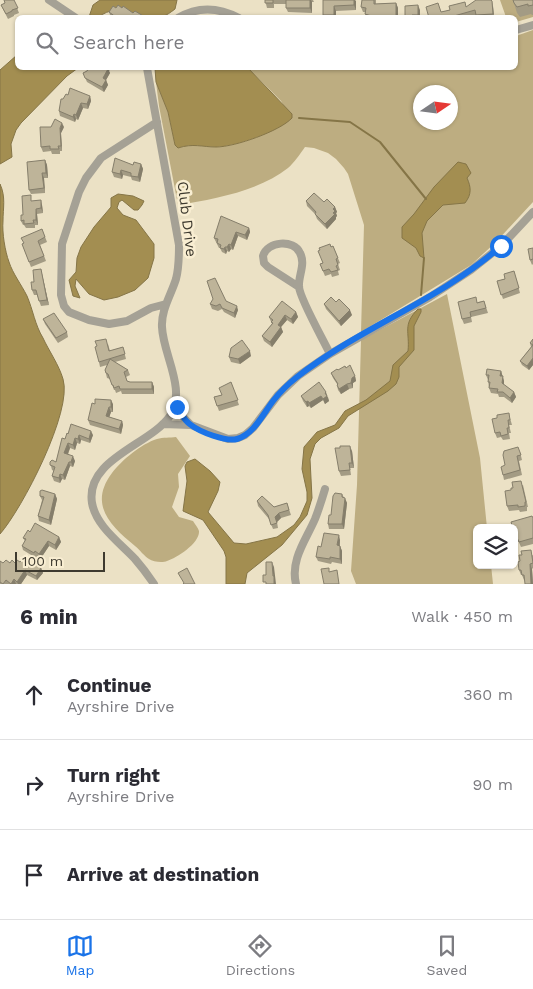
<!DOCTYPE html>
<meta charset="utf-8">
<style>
body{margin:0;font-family:"Work Sans",sans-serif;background:#f7f7f7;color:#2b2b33}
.controls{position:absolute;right:15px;bottom:15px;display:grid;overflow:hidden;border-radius:8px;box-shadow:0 1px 4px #0004}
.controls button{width:45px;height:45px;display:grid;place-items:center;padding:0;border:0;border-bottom:1px solid #e1e1e2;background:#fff;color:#2b2b33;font:25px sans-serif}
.compass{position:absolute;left:413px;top:85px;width:45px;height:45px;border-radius:50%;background:#fff;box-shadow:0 1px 4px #0004;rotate:77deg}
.scale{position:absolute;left:15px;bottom:12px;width:90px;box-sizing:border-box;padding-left:5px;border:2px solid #3e3a2f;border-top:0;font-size:14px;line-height:18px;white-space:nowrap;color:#3e3a2f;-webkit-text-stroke:4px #f9eed2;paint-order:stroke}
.stop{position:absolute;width:15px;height:15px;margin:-11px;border:4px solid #1a73e8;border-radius:50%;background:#fff}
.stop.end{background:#1a73e8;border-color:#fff;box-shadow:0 1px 5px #0008}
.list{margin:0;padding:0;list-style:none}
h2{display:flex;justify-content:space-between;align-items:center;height:65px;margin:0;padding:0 20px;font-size:21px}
h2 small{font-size:16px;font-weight:400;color:#7c7c81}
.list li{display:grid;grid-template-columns:32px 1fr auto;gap:15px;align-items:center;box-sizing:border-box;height:90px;padding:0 20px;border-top:1px solid #e1e1e2}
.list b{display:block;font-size:19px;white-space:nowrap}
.list p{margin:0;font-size:16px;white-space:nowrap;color:#7c7c81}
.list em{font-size:16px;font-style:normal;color:#7c7c81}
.icon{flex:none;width:28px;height:28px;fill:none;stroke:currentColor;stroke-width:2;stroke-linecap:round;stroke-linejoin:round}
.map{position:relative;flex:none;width:533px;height:584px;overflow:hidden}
.search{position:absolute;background:#fff;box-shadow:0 1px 4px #0004;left:15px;right:15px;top:15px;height:55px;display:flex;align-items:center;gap:12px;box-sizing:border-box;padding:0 18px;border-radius:8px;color:#7c7c81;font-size:19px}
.sheet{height:335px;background:#fff}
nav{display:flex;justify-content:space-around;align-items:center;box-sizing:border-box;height:70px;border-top:1px solid #e1e1e2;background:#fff;font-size:14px;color:#7c7c81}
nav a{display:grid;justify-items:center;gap:2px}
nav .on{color:#1a73e8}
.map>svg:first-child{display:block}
</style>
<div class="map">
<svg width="533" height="584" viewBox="0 0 533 584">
<rect width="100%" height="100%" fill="#ebe1c5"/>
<path fill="#bdad81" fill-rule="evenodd" d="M500 0H533V17L516 22V18L506 17Z
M533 30V202L496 242 471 265 361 332 364 225 348 174 344 168 336 159 328 153 314 148 305 147C300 154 294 163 288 168 259 191 214 199 178 205L159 106 156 82 168 112 175 145 179 148C192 142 204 148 217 147 238 146 277 132 292 117L291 113 285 108 281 101 248 68H516V36ZM420 92H450V122H420Z
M447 294 480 458 487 528H477V565H491L493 584H356L351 571 357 485 361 340Z
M176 437 190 456 178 474 179 487 172 507 179 517 193 521C195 524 198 528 199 531 200 543 177 558 167 561 163 563 153 562 149 559 144 556 140 550 135 546 111 526 88 505 112 473 122 460 141 444 157 439 163 437 170 438 176 437Z"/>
<path fill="#a38e51" stroke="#857547" d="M100 0H177L175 9C171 12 166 16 161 17 140 23 119 0 99 17H89L93 5Z
M17 55 18 68H78L67 76 21 123 16 130 11 144 12 157 0 164V70Z
M155 68H248L292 114V118C280 131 235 147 216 147 202 147 193 143 178 148L175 145 168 112 156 82Z
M458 162 466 164 471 173 467 178C471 187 472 194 465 203L443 205 427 221 422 233 424 258 420 256 416 248 402 238V227L414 214 434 187Z
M0 184C6 197 3 208 3 221 2 233 5 251 9 262 13 274 21 284 27 296 33 310 35 325 43 338 49 351 59 365 63 379 73 411 22 509 0 534Z
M118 194 133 196 144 201 142 205 138 210H134L122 200 119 202 117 208 123 215 136 220 154 244V258L148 278 135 290 118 297 104 300 89 294 76 279 75 286 80 298 73 296 69 280 76 272 77 258 81 247 94 227 111 207V198Z
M418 309H421V312L414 326V350L399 367V377L396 384 388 391 348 416 339 428 321 438 315 444 310 459 312 498 307 515 282 545 247 573 245 584H226V557L224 551 203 520 183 511 187 481 185 466 187 462 195 459 210 471 220 482 218 491 208 512 234 543 246 544 277 537 294 525 300 517 307 501V492L302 469 304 447 317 432 335 425 345 411 366 400 390 381 393 365 408 351C410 332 402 325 418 309Z"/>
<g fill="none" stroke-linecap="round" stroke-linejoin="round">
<path stroke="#857547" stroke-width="2" d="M299 118 350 122 380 142 426 199
M421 295 424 258"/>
<path stroke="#a5a195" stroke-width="8" d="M49 0 76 18
M178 18C198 6 218 7 239 18
M516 30 533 25
M147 68 179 245C179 257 179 268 176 279 171 295 161 310 162 327 163 355 187 389 170 416 150 445 85 459 92 503 96 526 120 543 135 559 142 567 148 575 154 584
M157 122 101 158 86 178 79 192 62 244 61 295 64 306 69 312 89 320 109 324 127 321 151 308 166 304
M299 287 268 267 264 263 263 256C267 241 294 239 300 253 306 264 298 276 299 287 300 299 324 341 330 354
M175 403 184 418 191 425
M163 424 191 425 228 439 238 438 245 435 253 428 278 395 298 376 330 354 430 297 471 270 501 246 533 212
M296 584C290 560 306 540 315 519 319 509 322 499 325 489"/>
</g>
<path fill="#a39b84" d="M14 0 19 13 14 15V16L8 19 1 5Z
M263 0H313L314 2H312V13L288 12 286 8V4H274V8H267L265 0Z
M323 0 356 1V10L336 11V18H324Z
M362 0H376V4L396 3 398 8V18H366L365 14V12H363L361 7Z
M533 0V15H532L531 14 520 17 517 13 514 3Z
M493 6 494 18H477L476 15 468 18H429L442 12 450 10 467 7Z
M116 8H122L133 13 145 17 111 18 109 12Z
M420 10V18H405Z
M109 71 110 73 106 80 108 85 104 92 87 82 83 73Z
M68 95 90 96 91 101 88 109 83 108 78 120 76 119 75 122 60 116 59 111 63 99Z
M64 127 61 133 62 151H60V154H52L51 151 43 152 41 147Z
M45 160 47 165 48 178H44L45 193 31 194 29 190Z
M141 164 143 169 140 182 132 180 131 177 123 175 122 179 114 177 112 172 133 165Z
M32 201 42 205 43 213 37 214 38 225H35V228H26L24 225H23L21 221 23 215Z
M306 201 324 202 335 207 337 212 336 213 337 216 336 217V219L327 229 317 219 315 214 307 206Z
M249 228 250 232 247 240 238 236 233 250 231 249 229 252 227 251 226 254 222 252 220 248H219L214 238Z
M42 229 47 242 40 245 46 261 31 267 22 244Z
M333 246 340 263 338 264 340 270 338 271 339 275 332 277 331 274 325 276 320 264 323 263 320 250Z
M533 248V264L532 265 530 260Z
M41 269 49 305 41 306 37 295H34L32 290 34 282Z
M514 271 520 293 503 299 497 281 505 279Z
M226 301 238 310 235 318 224 312 222 309 218 311 212 309 210 304Z
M484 301 488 313 471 317 472 322 464 324 462 319 478 302Z
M336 302 352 315 341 326 326 309 324 304Z
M296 312 298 317 293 324 287 320 281 327 283 332 272 347 264 341 262 336 272 324 269 317Z
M43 319 67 332 68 337 58 343 45 324Z
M533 339V365L529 370 522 365 520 361 531 347 530 343Z
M108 344 110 351 123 347 126 359 115 362 128 370 130 375 126 377 127 381 130 382H152L154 387V394H122L121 391 116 393 115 390H114L110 379 107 378 105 370 107 365 100 367 99 362Z
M251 356 240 364 231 362 229 357Z
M338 370 355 376 356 381 353 383V388L349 389 341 394 338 390 337 385V384L333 378 331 373Z
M501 371 504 381V385L514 392 516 397 512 403 504 397H499L498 394 491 393 489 388 488 380 486 375Z
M231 382 239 405 219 411 214 397 222 395Z
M301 396 328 397 329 401 325 404 323 400 311 408 309 406 307 407 303 401Z
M95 404H113V412H111L109 417 122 421 123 425 121 434 90 425 88 420Z
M510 418 512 425H509L511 433H509L510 439 503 440 501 437 497 438 495 433Z
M68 434 93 435 90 443 81 440 80 444 77 443 75 450 70 448 68 455 75 461 73 467 70 466 65 480 62 479 60 483 54 481 52 476 54 471 52 470 50 462H56L65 439Z
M352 451 354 468H350L351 475 341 476 339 471Z
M520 452 522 460 519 461 522 475 504 480 503 475 505 465Z
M523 485 528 507H527V511L520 512 519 510 509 511 507 506 511 490Z
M55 494 57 499 51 525 39 521 38 516 42 500 40 496Z
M342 494 347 503 344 529H329L328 524 331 515Z
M257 501 274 507 287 503 291 515 281 518 277 522 278 528 273 529 269 519 258 506Z
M533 518V544L521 547 514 531Z
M30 532 59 537 61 542 56 550 49 546 41 558 37 556 36 558 23 550 22 546 25 541 23 538Z
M340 540V546L342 551V564L332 562 331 564 318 561 316 557 321 547Z
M533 555V568L532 569 533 584H525V580H524L522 575H521L519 570 520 561Z
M0 561 3 563 20 562 41 568 43 573 37 580 27 575 21 584H0Z"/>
<path fill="#857e6b" d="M310 0H311L312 2V13L310 8Z
M354 0H355L356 1V10L354 5Z
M492 1 493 6 494 18 493 14Z
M396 3 398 8V18H396Z
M418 5 420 10V18H419L418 15Z
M334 6 336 11V18L334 15Z
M107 68H111L109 71 110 73 106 80 108 85 104 92 102 87 103 78Z
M90 96 91 101 88 109 87 104Z
M81 103 83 108 78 120 76 115Z
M74 114 76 119 75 122 73 117Z
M62 123 64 127 61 133 62 151 61 146 60 128Z
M45 160 47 165 48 178 46 173Z
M141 164 143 169 140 182 138 177Z
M121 170 123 175 122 179 120 174Z
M42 173 44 178 45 193 44 188Z
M41 200 42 205 43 213 41 208Z
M335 207 337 212 336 213 337 216 336 217V219L327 229 325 224 333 209Z
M36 209 37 214 38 225 36 220Z
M249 228 250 232 247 240 245 235Z
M236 232 238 236 233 250 231 245Z
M229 244 231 249 229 252 227 247Z
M225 247 227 251 226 254 224 249Z
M41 269 42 274 49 305 47 300Z
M237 306 238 310 235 318 234 313Z
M350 310 352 315 341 326 339 321Z
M296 312 298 317 293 324 291 319Z
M285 315 287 320 281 327 283 332 272 347 270 342 278 325Z
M250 351 251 356 240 364 238 359Z
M533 358V365L529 370 527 366Z
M501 371 504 381V388L500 376Z
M355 376 356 381 353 383V388L351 383 352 378Z
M152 382 154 387V394L152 389Z
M347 384 349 389 341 394 339 389Z
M326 392 329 401 325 404 323 399 325 393Z
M514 392 516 397 512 403 510 398Z
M321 396 323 400 311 408 309 403Z
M111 400 113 404V412L111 407Z
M308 401 309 406 307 407 306 402Z
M109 407 111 412 108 421 106 416Z
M122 421 123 425 121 434 119 429Z
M91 431 93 435 90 443 89 439Z
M79 435 81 440 80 444 78 439Z
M75 438 77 443 75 450 73 445Z
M68 443 70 448 66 458 64 453Z
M350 446 352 451 354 468 352 463Z
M73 456 75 461 73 467 71 462Z
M69 462 70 466 65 480 63 475Z
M60 474 62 479 60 483 59 478Z
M55 494 57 499 51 525 49 520Z
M345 498 347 503 344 529 342 524Z
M279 513 281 518 277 522 275 517Z
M339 535 340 540 339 550 337 545Z
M59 537 61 542 56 550 55 545Z
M48 541 49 546 41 558 39 554Z
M340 546 342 551V564L340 559Z
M272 562 274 567 276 584H274Z
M530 564 532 569 533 584H531Z
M41 568 43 573 37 580 36 576Z
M25 570 27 575 21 584H18L17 582Z
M14 579 16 584H11Z"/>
<path fill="#beb499" stroke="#857e6b" d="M4 0H14L18 8 12 10V11L6 14 1 5 5 3Z
M265 0H273V3H265Z
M286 0H310V8H286Z
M323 0H354V5L334 6V15H323Z
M362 0H374V4L396 3V18H378L365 14 366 8 361 7Z
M476 0H491L492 1 493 14 476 15 475 10 454 16 455 18H429L426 7 438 3 441 12 450 10 449 6 465 2 466 7Z
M513 0H533V5L528 6V4L517 7 514 3Z
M118 5 122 8 123 6 133 13 135 11 145 17 117 18 109 12 113 6 116 8Z
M418 5V15H412V18H405V6Z
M89 68H107L108 69 103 78 106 80 102 87 85 78 83 73 87 71Z
M70 88 90 96 87 104 81 103 76 115 74 114 73 117 59 111 61 99H63L66 94 68 95Z
M55 119 62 123 60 128 61 146H58L59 149H50V146L41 147 40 127H51Z
M115 158 133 165 134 162 141 164 138 177 131 176V173L121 170 120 174 112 172Z
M45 160 46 173H42L44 188 29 190 27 162Z
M314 193 324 202 327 199 335 207 333 209 335 211 333 213 335 214 325 224 315 214 316 212 306 201Z
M31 195V201L41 200V208L36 209V220H33L34 223 24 224V220L21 221V215H23L22 196Z
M221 216 249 228 245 235 236 232 231 245 229 244 227 247H225L224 249 220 248 221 245 217 243 218 239 214 238Z
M42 229 45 237 38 241 44 256 29 262 22 244 24 243 21 238Z
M330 244 331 247 333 246 338 258 336 259 338 265 336 266 338 270 331 272 329 269 323 271 320 264 323 263 318 251 320 250 319 248Z
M533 248V259L530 260 528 249Z
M41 269 47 300 39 301 36 290H32L31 282H34L33 270Z
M514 271 519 288 501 295 497 281 505 279 504 274Z
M215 278 226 301 237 306 234 313 222 308 220 304 216 306 210 304 213 299 207 281Z
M331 297 336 302 339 299 350 310 339 321 324 304Z
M476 297 477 303 484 301 486 308 470 312 471 317 462 319 458 302Z
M282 301 296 312 291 319 285 315 278 325 281 327 270 342 262 336 273 323 271 322 273 320 269 317Z
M54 313 67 332 56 338 43 319Z
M106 339 109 351 123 347 125 354 99 362 95 347 97 346 95 341Z
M533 339V358L527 366 520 361 533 345 530 343Z
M242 340 250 351 238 359 229 357 231 348Z
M110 359 128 370 124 372 127 381 130 382H152V389H120L119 386 114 388 113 385H112L108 374 106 373 105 370Z
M350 365 355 376 352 378 351 383 347 384 339 389 337 385 338 384 331 373 337 369 338 370 345 366 346 368Z
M487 369 501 371 500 376H503L502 383 514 392 510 398 503 392H497L498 389 489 388 490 382H488L489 375H486Z
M231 382 238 400 217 406 214 397 222 395 219 388Z
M319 382 326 392 325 393 327 396 323 399 321 396 309 403 308 401 306 402 301 396Z
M95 399 111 400V407H109L106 416 122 421 119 429 88 420 92 403 95 404Z
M509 413 510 420H508L509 428H507L508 434 501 436 500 432 495 433 492 419 497 418V415Z
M71 424 91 431 89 439 79 435 78 439 75 438 73 445 68 443 64 453 73 456 71 462H69L63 475 60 474 59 478 52 476 55 467 50 465V462L52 460 56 462 62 438 65 439 67 433 68 434Z
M340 446H350L352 463H349L350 470 339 471 335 448H340Z
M518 447 521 455 517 456 520 470 503 475 501 467 505 465 503 455 504 451Z
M521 481 526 502H525V506L518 507V505L507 506 505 491 511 490V488H513L512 482Z
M42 490 55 494 49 520 38 516 44 497 40 496V491Z
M335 493 342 494V497L345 498 342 524H328L329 515H331L333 496Z
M262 496 274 507 287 503 289 510 279 513 275 517 277 523 271 525 268 515 257 501Z
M532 516 533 518V538L519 542 514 531V528H513L511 522Z
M35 523 59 537 55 545 48 541 39 554 35 551 34 553 22 546 26 539 23 538 28 530 30 532Z
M324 533 339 535 337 545 340 546V559L330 557V559L316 557 318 546 321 547Z
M531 550 533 563 530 564 531 584H525L524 575H522L521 570H519L518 562 520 561 519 555H522L521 551Z
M23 559 32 564 33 563 41 568 36 576 25 570 17 582 14 579 11 584 6 580 3 584 0 582V561L3 563 6 560 10 563 12 560 15 563 17 560 20 562Z
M266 562H272L273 576H274V584H266V582H263V575H266Z
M187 568 195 584H183L184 583 178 573Z
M329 568V572L337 570 339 584H324L321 569Z"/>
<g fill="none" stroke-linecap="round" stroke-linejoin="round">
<path stroke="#1a73e8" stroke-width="6" d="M177 407C181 413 184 421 191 425 200 432 226 442 237 439 254 434 263 414 273 401 280 392 288 384 297 377 361 327 440 300 501 246"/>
</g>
<g text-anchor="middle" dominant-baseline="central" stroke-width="5" stroke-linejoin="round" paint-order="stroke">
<g font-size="15" fill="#3e3a2f" stroke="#f9eed2">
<text transform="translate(187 219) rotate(83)">Club Drive</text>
</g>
</g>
</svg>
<div class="controls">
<button><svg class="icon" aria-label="layers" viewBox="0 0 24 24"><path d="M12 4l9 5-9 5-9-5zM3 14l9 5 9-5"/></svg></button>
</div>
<svg class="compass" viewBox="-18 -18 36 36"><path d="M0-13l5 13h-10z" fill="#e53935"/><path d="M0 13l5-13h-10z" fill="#7c7c81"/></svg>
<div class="scale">100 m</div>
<div class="stop" style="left:501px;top:246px"></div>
<div class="stop end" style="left:177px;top:407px"></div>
<div class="search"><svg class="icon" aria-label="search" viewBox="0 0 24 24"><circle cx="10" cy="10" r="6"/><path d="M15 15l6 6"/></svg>Search here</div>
</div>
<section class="sheet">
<h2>6 min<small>Walk · 450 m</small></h2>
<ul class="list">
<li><svg class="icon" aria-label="ahead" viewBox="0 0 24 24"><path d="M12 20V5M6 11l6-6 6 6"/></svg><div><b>Continue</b><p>Ayrshire Drive</p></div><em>360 m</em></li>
<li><svg class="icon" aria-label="right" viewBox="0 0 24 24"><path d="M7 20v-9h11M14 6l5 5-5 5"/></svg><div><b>Turn right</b><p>Ayrshire Drive</p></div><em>90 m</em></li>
<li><svg class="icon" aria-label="arrive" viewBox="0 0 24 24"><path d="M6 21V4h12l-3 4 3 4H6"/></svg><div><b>Arrive at destination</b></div></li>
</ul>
</section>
<nav>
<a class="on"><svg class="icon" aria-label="map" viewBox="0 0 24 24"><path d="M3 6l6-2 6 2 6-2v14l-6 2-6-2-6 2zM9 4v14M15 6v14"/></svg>Map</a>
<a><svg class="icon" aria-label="directions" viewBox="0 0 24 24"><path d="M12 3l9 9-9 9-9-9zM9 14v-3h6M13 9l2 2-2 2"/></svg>Directions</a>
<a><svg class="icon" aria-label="saved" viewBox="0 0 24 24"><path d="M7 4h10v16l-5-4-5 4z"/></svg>Saved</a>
</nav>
